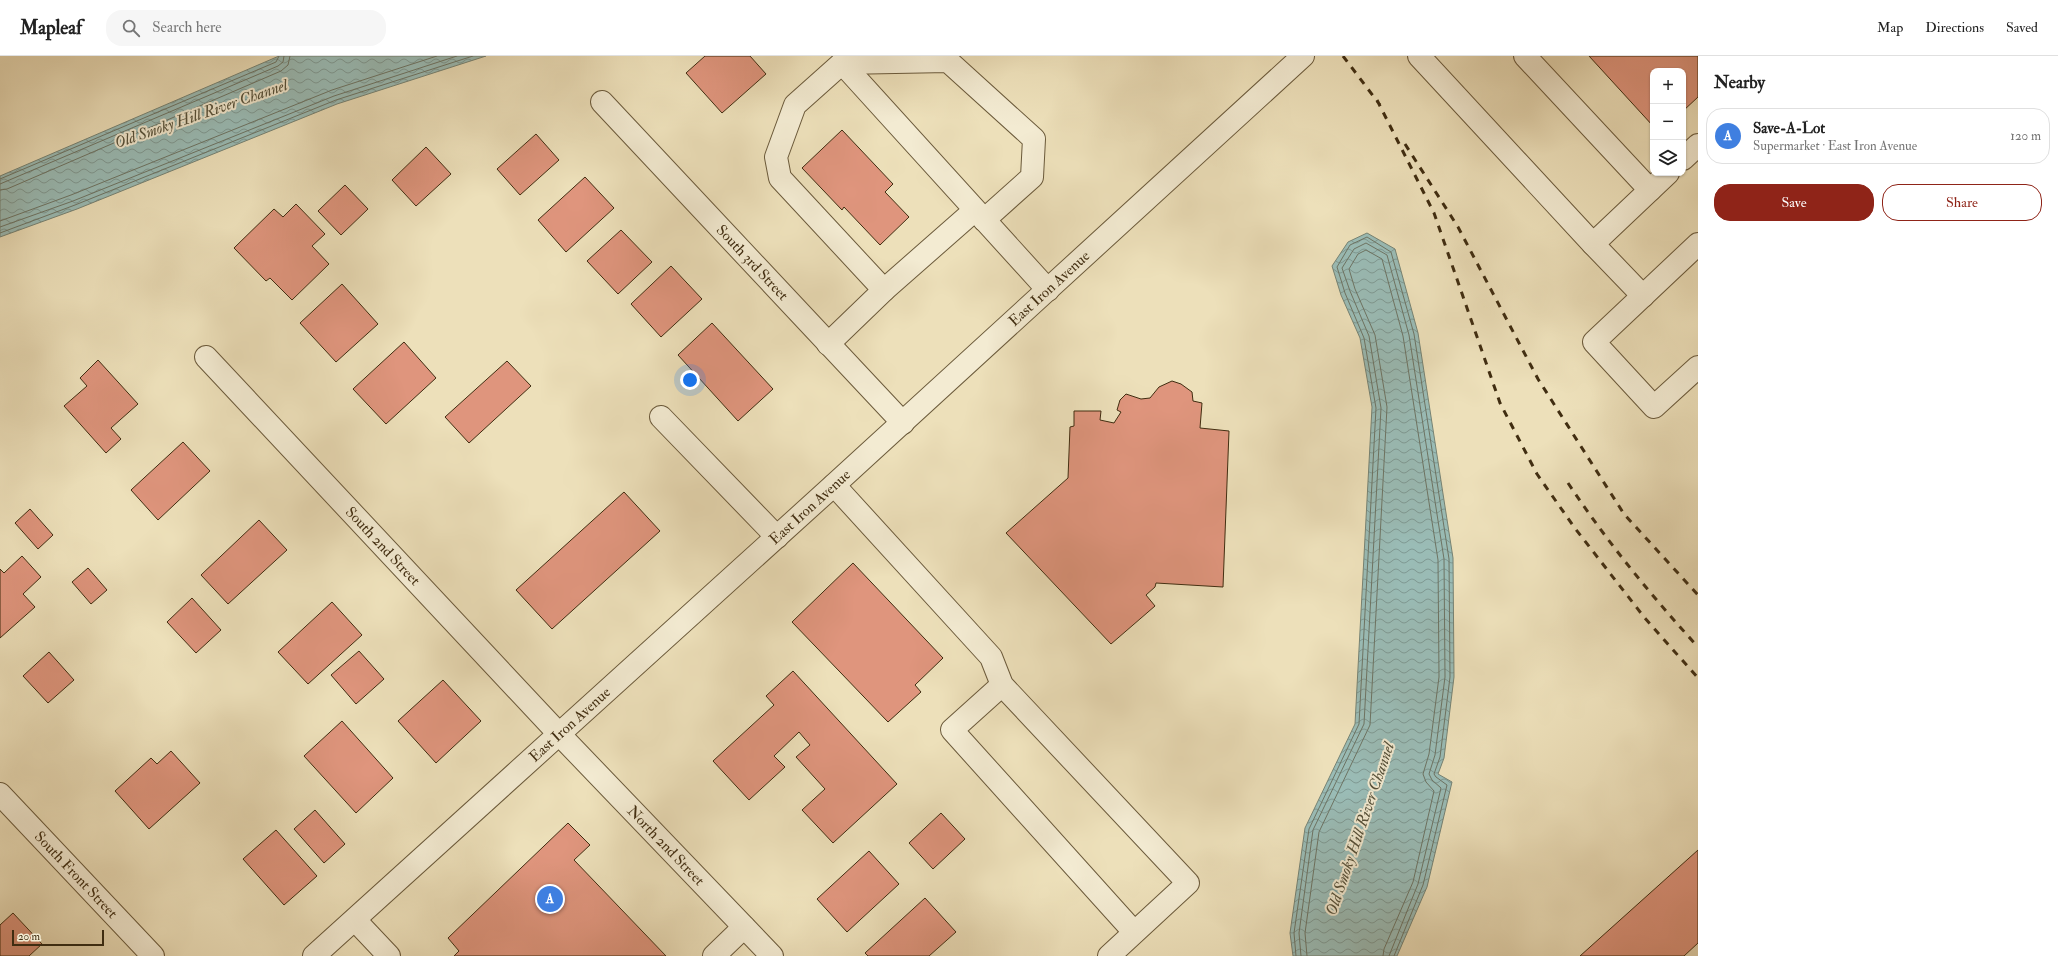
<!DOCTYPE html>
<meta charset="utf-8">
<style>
body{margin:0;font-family:"IM FELL Double Pica",serif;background:#f6f6f6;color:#222}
.controls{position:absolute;right:12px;top:12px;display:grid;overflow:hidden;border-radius:8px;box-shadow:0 1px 3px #0004}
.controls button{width:36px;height:36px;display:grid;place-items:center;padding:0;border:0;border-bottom:1px solid #e0e0e0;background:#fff;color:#222;font:20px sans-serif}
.scale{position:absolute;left:12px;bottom:10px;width:92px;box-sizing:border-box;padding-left:4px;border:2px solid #402d11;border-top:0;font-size:11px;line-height:14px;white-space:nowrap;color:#402d11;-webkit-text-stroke:3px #f3ebd2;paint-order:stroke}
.you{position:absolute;left:690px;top:324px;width:14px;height:14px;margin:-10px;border:3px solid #fff;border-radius:50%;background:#1a73e8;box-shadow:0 0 0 6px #1a73e833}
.badge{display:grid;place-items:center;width:26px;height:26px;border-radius:50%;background:#8f2418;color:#fff;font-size:13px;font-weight:700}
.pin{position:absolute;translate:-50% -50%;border:2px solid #fff;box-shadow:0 1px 4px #0006}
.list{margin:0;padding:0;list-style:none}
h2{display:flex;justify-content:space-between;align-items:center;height:52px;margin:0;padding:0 16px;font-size:17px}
h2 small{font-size:13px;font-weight:400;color:#767676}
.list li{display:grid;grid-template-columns:26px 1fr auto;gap:12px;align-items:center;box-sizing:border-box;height:56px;margin:0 8px 8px;padding:0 8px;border:1px solid #e0e0e0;border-radius:16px}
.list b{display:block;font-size:15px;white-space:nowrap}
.list p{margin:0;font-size:13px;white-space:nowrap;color:#767676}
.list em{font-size:13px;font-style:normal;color:#767676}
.actions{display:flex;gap:8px;padding:12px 16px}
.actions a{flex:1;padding:9px 0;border:1px solid #8f2418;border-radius:16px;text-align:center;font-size:14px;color:#8f2418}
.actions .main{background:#8f2418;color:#fff}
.icon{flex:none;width:22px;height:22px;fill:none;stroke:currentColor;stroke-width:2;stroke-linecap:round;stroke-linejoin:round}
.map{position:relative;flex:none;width:1698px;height:900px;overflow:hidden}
header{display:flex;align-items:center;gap:24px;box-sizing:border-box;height:56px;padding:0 20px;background:#fff;border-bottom:1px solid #e0e0e0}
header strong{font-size:19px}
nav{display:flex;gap:22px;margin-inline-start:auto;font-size:14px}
.search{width:280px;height:36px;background:#f6f6f6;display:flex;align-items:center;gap:10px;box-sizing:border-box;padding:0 14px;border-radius:16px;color:#767676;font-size:15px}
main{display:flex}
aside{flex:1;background:#fff}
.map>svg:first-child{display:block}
</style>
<header>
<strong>Mapleaf</strong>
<div class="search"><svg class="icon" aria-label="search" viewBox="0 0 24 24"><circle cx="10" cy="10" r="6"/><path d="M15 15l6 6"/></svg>Search here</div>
<nav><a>Map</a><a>Directions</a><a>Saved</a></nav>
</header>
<main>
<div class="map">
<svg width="1698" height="900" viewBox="0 0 1698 900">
<defs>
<pattern id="water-waves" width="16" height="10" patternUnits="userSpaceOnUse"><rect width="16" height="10" fill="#9abcb6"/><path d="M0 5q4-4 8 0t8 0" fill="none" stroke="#7f9993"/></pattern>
</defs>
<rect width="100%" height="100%" fill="#ede0ba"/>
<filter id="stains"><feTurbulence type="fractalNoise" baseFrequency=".005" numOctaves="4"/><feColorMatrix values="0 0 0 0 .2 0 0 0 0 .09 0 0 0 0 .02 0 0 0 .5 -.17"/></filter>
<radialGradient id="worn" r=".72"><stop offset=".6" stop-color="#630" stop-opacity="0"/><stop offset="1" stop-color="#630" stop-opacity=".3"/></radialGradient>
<path fill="url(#water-waves)" stroke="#768374" d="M279 0H486L337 48 77 153 0 181V120Z
M1367 177 1395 193 1418 277 1453 502 1454 621 1444 702 1438 718 1452 726 1427 831 1397 900H1293L1290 877 1305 772 1355 668 1372 351 1360 282 1341 239 1332 210 1348 186Z"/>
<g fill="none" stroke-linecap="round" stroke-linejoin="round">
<path stroke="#6d7464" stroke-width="1" d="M0 123 276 6 279 0
M0 128 278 10 283 6 284 0
M0 134 7 133 281 15 288 9 290 0
M0 165 71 139 332 34 437 0
M0 171 73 145 334 40 457 0
M0 177 75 149 336 44 473 0
M1296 900 1294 877 1309 773 1359 668 1376 352 1364 282 1345 237 1337 211 1350 189 1367 181 1391 196 1414 278 1449 503 1450 621 1440 701 1434 718 1436 721 1447 729 1423 829 1394 900
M1301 900 1299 877 1313 774 1364 668 1381 352 1369 280 1350 235 1342 212 1354 193 1366 187 1387 199 1409 279 1444 503 1445 621 1435 699 1429 718 1432 724 1441 732 1418 828 1389 900
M1307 900 1305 877 1319 776 1370 669 1387 351 1375 279 1355 233 1349 213 1358 198 1366 194 1382 203 1403 280 1438 504 1439 621 1429 698 1423 718 1426 726 1434 735 1413 826 1384 893 1383 900"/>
</g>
<path fill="#df957d" stroke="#402d11" d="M705 0H750L766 18 722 57 686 17Z
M1589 0H1698V41L1683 55V15H1653V70Z
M842 74 893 128 885 136 909 161 880 189 844 151 842 154 802 112Z
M536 78 559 104 520 139 497 113Z
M426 91 451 118 416 150 392 124Z
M585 121 614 152 566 196 538 164Z
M345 129 368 153 341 179 318 155Z
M296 148 325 178 312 190 329 208 292 244 270 222 266 225 234 192 274 153 283 161Z
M621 174 652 206 618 238 587 205Z
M671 210 702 243 661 281 631 248Z
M342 228 378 268 336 306 300 267Z
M712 267 773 333 738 365 678 299Z
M404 286 436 322 386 368 353 333Z
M98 304 138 348 111 372 121 383 106 397 64 350 87 330 80 322Z
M507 305 531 330 469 387 445 361Z
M1172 325 1181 328 1192 336 1193 345 1202 347 1200 372 1229 375 1223 531 1156 527 1155 531 1146 539 1155 550 1111 588 1006 477 1068 422 1070 371 1074 370V355H1101L1100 364 1114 367 1121 356 1117 354 1120 344 1126 338 1141 343 1150 342 1159 331Z
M183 386 210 415 158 464 131 434Z
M624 436 660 475 552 573 516 534Z
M30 453 53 479 38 493 15 467Z
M259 464 287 494 228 548 201 519Z
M22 500 41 521 23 538 35 551 0 582V513L4 517Z
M853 507 943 602 915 629 921 636 888 666 792 566Z
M88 512 107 534 91 548 72 526Z
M192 542 221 574 196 597 167 566Z
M332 546 362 579 308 628 278 596Z
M359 595 384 623 356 648 331 619Z
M49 596 74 624 48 647 23 620Z
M793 615 897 728 833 787 802 754 825 733 796 701 810 689 799 676 774 700 785 711 749 744 713 705 774 649 766 640Z
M443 624 481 665 436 707 398 665Z
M342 665 393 722 356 757 304 700Z
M171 695 200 727 149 773 115 735 151 702 157 708Z
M315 754 345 788 324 807 294 773Z
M941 757 965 783 933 813 909 787Z
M568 767 590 789 574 804 666 900H454L459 895 448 882Z
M276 774 317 820 284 849 243 803Z
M1698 794V887L1684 900H1580Z
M869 795 899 828 847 876 817 843Z
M925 842 956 876 929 900H868L865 897Z
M13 857 42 888 29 900H0V869Z"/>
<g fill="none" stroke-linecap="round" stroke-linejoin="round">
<g stroke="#6b5a3b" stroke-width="24">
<g id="minor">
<path d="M1419 0 1593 188"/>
<path d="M1525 0 1650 134"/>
<path d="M842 7 948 5 1034 83 1032 121 984 164"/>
<path id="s1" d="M602 46 903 367"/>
<path d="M1683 103 1698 89"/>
<path d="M975 154 884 234 780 122 776 101 795 49 842 7 1048 234"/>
<path d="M1698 188 1594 286 1654 351 1698 311"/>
<path d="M1643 240 1593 188 1668 117"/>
<path d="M828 288 884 234"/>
<path id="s2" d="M206 301 560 679 772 900"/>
<path d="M661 361 777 481"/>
<path d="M834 429 991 601 1002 629 1188 827 1109 900"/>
<path d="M1002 629 952 674 1134 876"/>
<path id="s3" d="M0 738 153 900"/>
<path d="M355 864 389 900"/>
<path id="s4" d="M314 900 834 429 1303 0"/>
<path d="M714 900 744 871"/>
</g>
</g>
<use href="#minor" stroke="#f3ebd2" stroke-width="22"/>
<path stroke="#402d11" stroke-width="3" stroke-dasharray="7 7" stroke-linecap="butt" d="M1343 0 1380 49
M1377 44 1434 157 1500 347 1537 418 1574 471 1644 561 1698 622
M1405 88 1458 171 1538 323 1624 458 1698 539
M1568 427C1608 487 1650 538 1698 591"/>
</g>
<g text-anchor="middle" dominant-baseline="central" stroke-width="4" stroke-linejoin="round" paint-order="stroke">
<g font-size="15" fill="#402d11" stroke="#f3ebd2">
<text stroke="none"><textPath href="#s1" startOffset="220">South 3rd Street</textPath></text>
<text stroke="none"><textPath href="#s4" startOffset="993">East Iron Avenue</textPath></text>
<text stroke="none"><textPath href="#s4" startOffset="669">East Iron Avenue</textPath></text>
<text stroke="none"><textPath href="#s2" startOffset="259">South 2nd Street</textPath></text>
<text stroke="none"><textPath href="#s4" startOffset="345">East Iron Avenue</textPath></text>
<text stroke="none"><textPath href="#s2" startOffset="671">North 2nd Street</textPath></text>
<text stroke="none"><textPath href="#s3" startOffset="111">South Front Street</textPath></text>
</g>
<g font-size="16" font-style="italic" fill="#56513a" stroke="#f3ebd2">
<text transform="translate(201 58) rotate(-19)">Old Smoky Hill River Channel</text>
<text transform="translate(1360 773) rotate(-71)">Old Smoky Hill River Channel</text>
</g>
</g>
<rect width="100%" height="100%" filter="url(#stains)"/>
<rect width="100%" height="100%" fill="url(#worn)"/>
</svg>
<div class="controls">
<button>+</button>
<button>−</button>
<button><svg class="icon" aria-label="layers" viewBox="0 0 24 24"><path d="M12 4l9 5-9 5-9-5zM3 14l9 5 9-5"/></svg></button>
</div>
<div class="scale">20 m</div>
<div class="you"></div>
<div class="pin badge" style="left:550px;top:843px;background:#3f7fe0">A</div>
</div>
<aside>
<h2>Nearby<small></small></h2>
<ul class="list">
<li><span class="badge" style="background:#3f7fe0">A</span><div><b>Save-A-Lot</b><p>Supermarket · East Iron Avenue</p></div><em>120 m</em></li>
</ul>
<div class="actions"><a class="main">Save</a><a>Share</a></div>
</aside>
</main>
